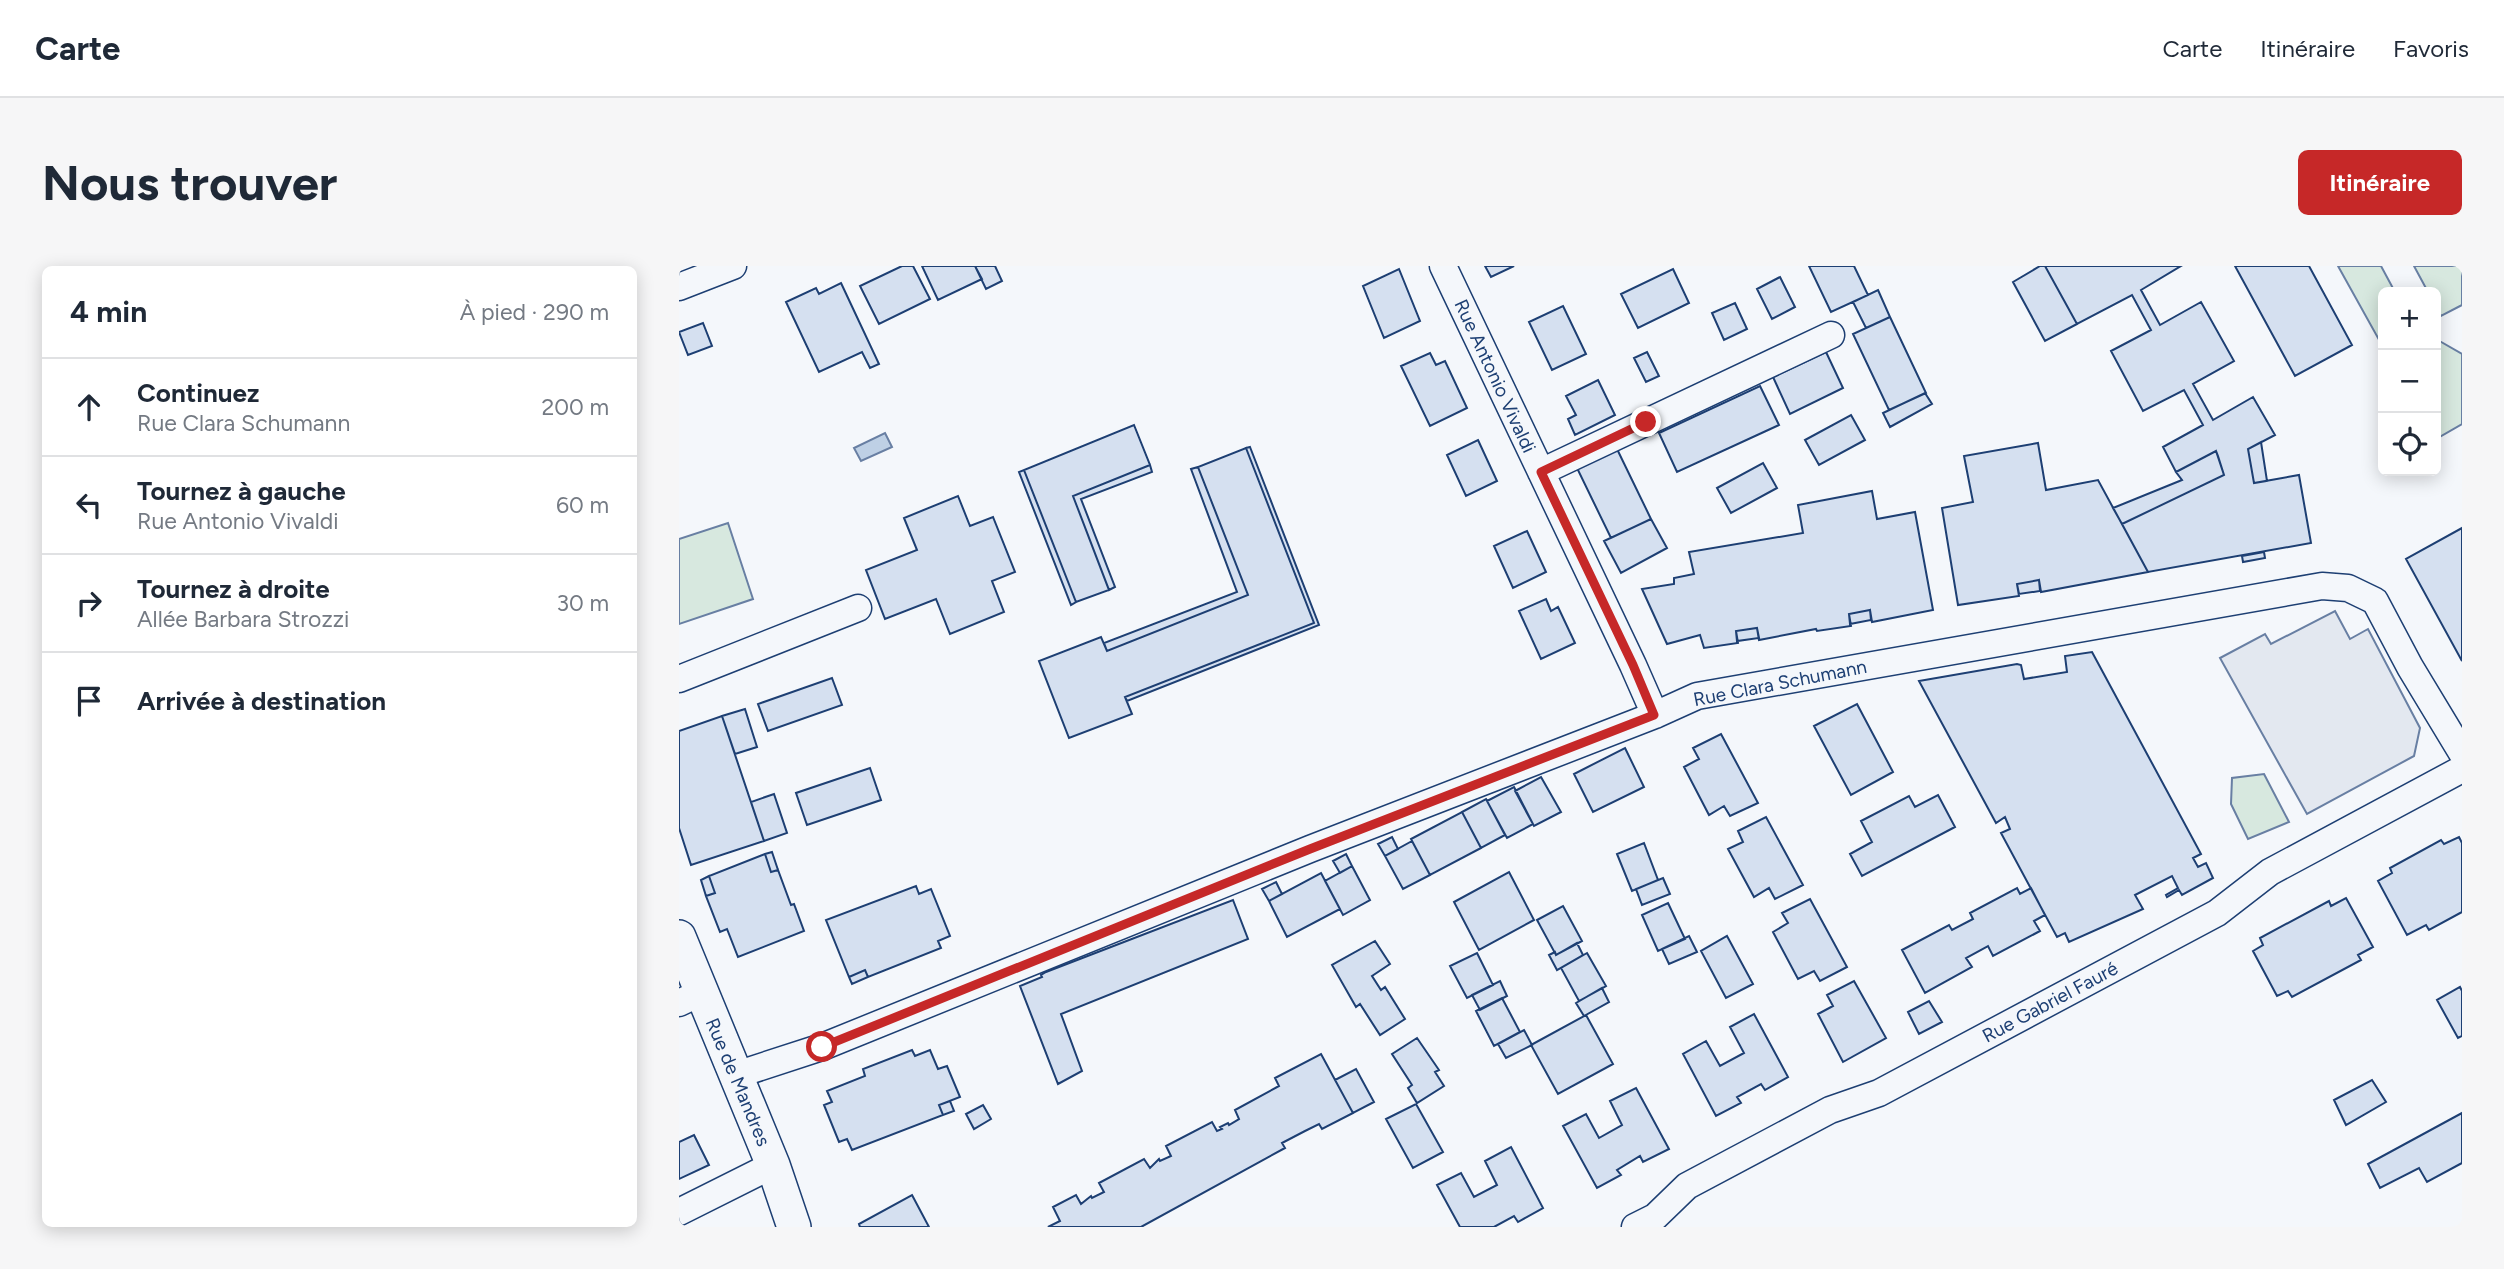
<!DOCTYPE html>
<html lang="fr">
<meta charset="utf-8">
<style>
body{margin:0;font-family:Figtree,sans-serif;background:#f6f6f7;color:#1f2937}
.controls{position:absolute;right:21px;top:21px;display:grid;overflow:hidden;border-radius:10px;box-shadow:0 4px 18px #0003}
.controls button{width:63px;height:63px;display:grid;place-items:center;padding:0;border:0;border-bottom:2px solid #e0e1e3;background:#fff;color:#1f2937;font:35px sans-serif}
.stop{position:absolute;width:21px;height:21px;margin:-16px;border:5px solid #c62828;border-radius:50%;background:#fff}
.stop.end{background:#c62828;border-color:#fff;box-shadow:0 2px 7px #0008}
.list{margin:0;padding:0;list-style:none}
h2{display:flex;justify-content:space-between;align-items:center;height:91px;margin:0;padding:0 28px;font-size:30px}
h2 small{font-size:23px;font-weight:400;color:#747a83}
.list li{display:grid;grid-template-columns:46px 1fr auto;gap:21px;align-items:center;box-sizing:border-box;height:98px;padding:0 28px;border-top:2px solid #e0e1e3}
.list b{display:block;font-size:26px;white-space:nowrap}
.list p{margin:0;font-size:23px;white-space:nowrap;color:#747a83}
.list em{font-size:23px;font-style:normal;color:#747a83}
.icon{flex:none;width:38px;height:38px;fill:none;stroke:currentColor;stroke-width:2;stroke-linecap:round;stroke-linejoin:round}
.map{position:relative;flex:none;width:1783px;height:961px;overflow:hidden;border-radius:10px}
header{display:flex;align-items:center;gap:42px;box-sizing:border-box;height:98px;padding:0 35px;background:#fff;border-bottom:2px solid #e0e1e3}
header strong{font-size:33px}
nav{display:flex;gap:38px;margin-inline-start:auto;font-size:24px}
.intro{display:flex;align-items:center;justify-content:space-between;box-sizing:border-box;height:168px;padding:0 42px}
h1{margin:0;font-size:49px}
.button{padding:18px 32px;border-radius:10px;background:#c62828;color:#fff;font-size:24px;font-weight:700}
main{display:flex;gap:42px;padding:0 42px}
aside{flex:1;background:#fff;border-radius:10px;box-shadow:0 4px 18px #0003}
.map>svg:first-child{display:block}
</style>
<header>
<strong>Carte</strong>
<nav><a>Carte</a><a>Itinéraire</a><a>Favoris</a></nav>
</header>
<div class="intro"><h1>Nous trouver</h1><a class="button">Itinéraire</a></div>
<main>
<aside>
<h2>4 min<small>À pied · 290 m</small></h2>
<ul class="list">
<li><svg class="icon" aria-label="ahead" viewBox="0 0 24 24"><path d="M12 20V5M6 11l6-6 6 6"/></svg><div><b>Continuez</b><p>Rue Clara Schumann</p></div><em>200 m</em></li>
<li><svg class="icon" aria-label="left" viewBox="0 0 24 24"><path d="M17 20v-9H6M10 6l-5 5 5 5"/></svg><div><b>Tournez à gauche</b><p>Rue Antonio Vivaldi</p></div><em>60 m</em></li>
<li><svg class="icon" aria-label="right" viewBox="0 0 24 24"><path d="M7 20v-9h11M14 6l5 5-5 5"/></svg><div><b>Tournez à droite</b><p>Allée Barbara Strozzi</p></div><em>30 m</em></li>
<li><svg class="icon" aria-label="arrive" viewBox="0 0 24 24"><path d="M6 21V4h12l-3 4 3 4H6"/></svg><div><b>Arrivée à destination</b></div></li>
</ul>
</aside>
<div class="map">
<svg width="1783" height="961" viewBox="0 0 1783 961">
<rect width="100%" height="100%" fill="#f4f7fb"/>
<path fill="#d7e8df" stroke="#687fa3" stroke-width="2" d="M1659 0H1702L1716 26H1704V81Z
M1735 0H1783V39L1762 50 1757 40V26H1749Z
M1757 73 1783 88V158L1757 173Z
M49 257 74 333 0 358V273Z
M1585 508 1610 556 1569 573 1552 538 1553 512Z"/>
<path fill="#e3e8f0" stroke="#687fa3" stroke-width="2" d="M1656 345 1671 373 1689 363 1741 462 1735 490 1628 548 1541 392 1586 368 1592 378Z"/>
<path fill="#bed0e5" stroke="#687fa3" stroke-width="2" d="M206 167 213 181 182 195 175 182Z"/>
<path fill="#d5e0f0" stroke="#1d3f73" stroke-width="2" d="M223 0H234L251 33 200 58 181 20Z
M243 0H296L303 13 259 34Z
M296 0H316L323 15 307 23Z
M806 0H835L812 11Z
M1130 0H1175L1189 29 1152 46Z
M1361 0H1366L1398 58 1366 75 1334 16Z
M1366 0H1502L1462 24 1481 59 1522 36 1555 95 1514 118 1534 154 1574 131 1596 169 1569 183 1575 217 1620 209 1632 277 1469 306 1443 258 1545 209 1539 190 1537 185 1497 206 1484 181 1524 159 1505 124 1464 145 1432 85 1472 64 1453 29 1398 58Z
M1556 0H1630L1673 79 1616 110Z
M720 3 741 55 705 72 684 20Z
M994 3 1010 37 959 62 942 28Z
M1101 11 1116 41 1093 53 1078 23Z
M162 17 200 98 191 102 183 86 140 106 107 36 137 22 140 28Z
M1199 24 1211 51 1187 62 1174 36Z
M1056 37 1068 63 1045 74 1033 47Z
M884 40 907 88 873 104 850 56Z
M1211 51 1247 127 1210 144 1174 68Z
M24 57 33 80 9 89 0 66Z
M968 86 980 110 967 116 955 92Z
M1147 86 1164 122 1111 148 1094 111Z
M751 87 757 99 766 95 788 142 751 160 722 100Z
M919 114 936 149 896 169 889 153 897 149 887 130Z
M1081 120 1100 159 998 206 980 167Z
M1246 127 1253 138 1211 161 1204 147Z
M1172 149 1186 174 1140 199 1126 174Z
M455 159 471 199 394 230 430 324 397 336 345 204Z
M799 174 818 215 787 230 768 189Z
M1582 176 1588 215 1575 217 1569 183Z
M1359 177 1367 224 1419 214 1469 306 1362 326 1360 314 1338 318 1340 330 1279 339 1263 242 1294 236 1285 190Z
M571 181 640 359 448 435 446 431 635 357 567 182Z
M567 182 635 357 446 431 453 448 390 472 360 395 422 371 428 385 569 329 519 201Z
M938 183 972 253 932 272 898 202Z
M1537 185 1545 209 1443 258 1434 242 1503 214 1497 206Z
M1084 197 1098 222 1052 247 1038 222Z
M471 199 473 206 402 233 436 321 430 324 394 230Z
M519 201 569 329 428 385 425 377 558 326 512 203Z
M345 204 397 336 392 339 340 206Z
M1193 225 1198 253 1236 246 1254 344 1193 356 1191 344 1170 348 1172 360 1138 365 1137 363 1080 374 1078 362 1057 365 1059 377 1025 382 1021 369 988 378 963 323 995 318V312L1015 308 1010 286 1124 267 1119 239Z
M279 230 291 260 314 251 336 306 313 315 325 346 271 368 257 333 206 353 187 304 238 284 225 252Z
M972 253 988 282 942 307 925 275Z
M1783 262V395L1727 293Z
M848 265 867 306 834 322 815 280Z
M1585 286 1586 292 1564 296 1563 290Z
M1360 314 1361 325 1340 328 1338 318Z
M867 333 872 345 879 341 896 377 862 393 840 345Z
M1191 344 1192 354 1171 358 1170 348Z
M1078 362 1080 372 1058 375 1057 365Z
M1413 386 1522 588 1514 592 1519 601 1527 597 1534 612 1503 629 1500 624 1488 631 1487 629 1499 622 1493 610 1456 629 1464 643 1390 676 1386 667 1378 671 1322 567 1331 563 1326 551 1317 557 1240 415 1338 398 1342 399 1345 413 1388 406 1386 390Z
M153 412 163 439 89 465 79 438Z
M1178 438 1214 506 1172 529 1135 460Z
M66 443 78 481 56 488 43 450Z
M43 450 85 575 12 599 0 562V465Z
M1042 468 1079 537 1051 550 1045 540 1030 549 1005 501 1020 493 1014 482Z
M946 482 965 521 914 546 895 508Z
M191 502 202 534 128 559 117 527Z
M862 511 882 546 855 560 836 525Z
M835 521 854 558 828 572 808 535Z
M95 528 108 567 85 575 72 536Z
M1259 529 1276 561 1183 610 1171 588 1193 576 1182 555 1230 530 1236 541Z
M807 533 826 569 802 582 783 546Z
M783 546 802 582 751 609 732 573Z
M1087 551 1124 619 1096 633 1090 622 1075 631 1049 583 1064 576 1059 565Z
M713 571 719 583 706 590 699 578Z
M1780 571 1783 577V646L1750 664 1747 659 1728 669 1699 615 1713 607 1711 602 1762 574 1765 578Z
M733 575 751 609 724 623 706 590Z
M965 577 979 614 953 625 938 588Z
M93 586 99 604 92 606 86 588Z
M86 588 92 606 99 604 112 639 115 638 125 665 59 691 48 663 41 666 27 630 36 627 30 610Z
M667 588 673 600 661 607 654 595Z
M673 600 691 634 664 649 646 615Z
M830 606 855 654 800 684 775 636Z
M642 607 661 643 608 671 590 635Z
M30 610 36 627 27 630 22 614Z
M984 612 991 628 963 639 957 623Z
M597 616 603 628 590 635 583 623Z
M237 620 240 628 252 623 271 670 259 675 262 682 189 711 186 704 170 711 147 654Z
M1338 622 1341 628 1352 622 1366 649 1355 655 1361 665 1314 690 1309 680 1287 692 1293 701 1246 727 1223 684 1270 659 1273 664 1294 653 1291 647Z
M1667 632 1694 681 1679 689 1682 694 1613 731 1609 725 1598 730 1574 685 1584 679 1581 672 1650 635 1652 640Z
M1131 633 1168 701 1141 715 1135 705 1119 713 1094 666 1109 657 1103 647Z
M554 634 569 673 382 748 403 805 379 818 341 720 363 711 362 709 367 706Z
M989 637 1006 673 979 685 963 649Z
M884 640 903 675 877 689 858 654Z
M1010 670 1018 686 990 698 983 683Z
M1048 670 1074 718 1047 732 1022 685Z
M696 675 711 698 693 710 702 724 706 721 726 753 701 769 681 738 677 741 653 699Z
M898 677 904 689 878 704 870 689 876 686 877 689Z
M798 687 814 719 788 732 771 700Z
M908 687 927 720 900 735 882 702Z
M186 704 189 711 173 718 170 711Z
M821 715 828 730 801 744 793 729Z
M1175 715 1207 772 1164 796 1139 748 1154 740 1148 729Z
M1781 721 1783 725V770L1779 772 1758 734Z
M923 722 930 736 905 750 897 737Z
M823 732 841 766 815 780 797 745Z
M1250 735 1263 756 1240 768 1229 746Z
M1075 748 1109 811 1086 824 1082 818 1058 831 1062 837 1037 850 1004 788 1027 775 1041 800 1065 787 1051 761Z
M907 749 934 798 879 828 852 779Z
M845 764 853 779 827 792 819 778Z
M738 772 760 804 756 806 765 820 738 837 729 822 733 819 713 788Z
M233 784 236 790 251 784 259 803 268 800 281 831 260 839 264 849 173 884 168 873 160 876 145 839 153 836 148 825 186 810 184 803Z
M642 788 674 847 643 863 640 858 626 865 603 877 606 882 462 961H369L381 955 374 941 397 929 402 938 412 930 413 932 425 926 420 917 465 893 471 902 480 893 481 895 492 890 487 880 533 856 538 865 543 863 541 861 549 857 550 859 560 853 556 844 600 820 596 812Z
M677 803 695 836 674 847 656 814Z
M1693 814 1707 836 1667 859 1655 834Z
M957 822 990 883 964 896 961 890 938 904 942 909 918 922 884 860 907 848 920 872 943 859 931 835Z
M271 835 275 845 264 849 260 839Z
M737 838 764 886 734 902 707 853Z
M304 839 312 853 295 863 287 848Z
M1783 847V897L1748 916 1740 902 1701 922 1689 898Z
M15 869 30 899 0 913V876Z
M832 881 864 942 839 956 835 950 815 961H781L758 919 782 907 795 931 818 919 806 895Z
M233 929 250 961H181L180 958Z"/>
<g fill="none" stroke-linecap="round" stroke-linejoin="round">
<g stroke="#1d3f73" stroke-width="29">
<path id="minor" d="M764 0 954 399 976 449
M0 21 54 0
M862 206 1152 69
M0 413 179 342
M0 737 21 727
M57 809 143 781 631 583 976 449 1018 430 1643 320 1669 322 1696 335 1731 401 1783 487
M0 946 94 899
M956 961 976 951 1008 920 1151 844 1200 827 1538 647 1591 606 1783 503"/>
</g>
<g stroke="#1d3f73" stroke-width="36">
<path id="tertiary" d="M0 671 94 899 115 961"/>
</g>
<use href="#minor" stroke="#f4f7fb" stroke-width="26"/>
<use href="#tertiary" stroke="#f4f7fb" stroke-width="33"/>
</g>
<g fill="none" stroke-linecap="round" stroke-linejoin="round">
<path stroke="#c62828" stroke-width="9" d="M143 781 631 583 975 449 954 399 862 206 967 156"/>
</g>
<g text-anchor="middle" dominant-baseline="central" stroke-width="5" stroke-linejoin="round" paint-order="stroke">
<g font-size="19" fill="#1d3f73" stroke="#f4f7fb">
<text transform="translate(816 110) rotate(65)">Rue Antonio Vivaldi</text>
<text transform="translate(1101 417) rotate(-11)">Rue Clara Schumann</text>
<text transform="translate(1371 736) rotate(-28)">Rue Gabriel Fauré</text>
<text transform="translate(59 816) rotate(67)">Rue de Mandres</text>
</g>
</g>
</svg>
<div class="controls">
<button>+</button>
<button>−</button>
<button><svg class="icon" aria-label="locate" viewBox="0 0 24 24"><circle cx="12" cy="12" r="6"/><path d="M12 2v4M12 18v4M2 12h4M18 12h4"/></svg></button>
</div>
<div class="stop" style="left:143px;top:781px"></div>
<div class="stop end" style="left:967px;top:156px"></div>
</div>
</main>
